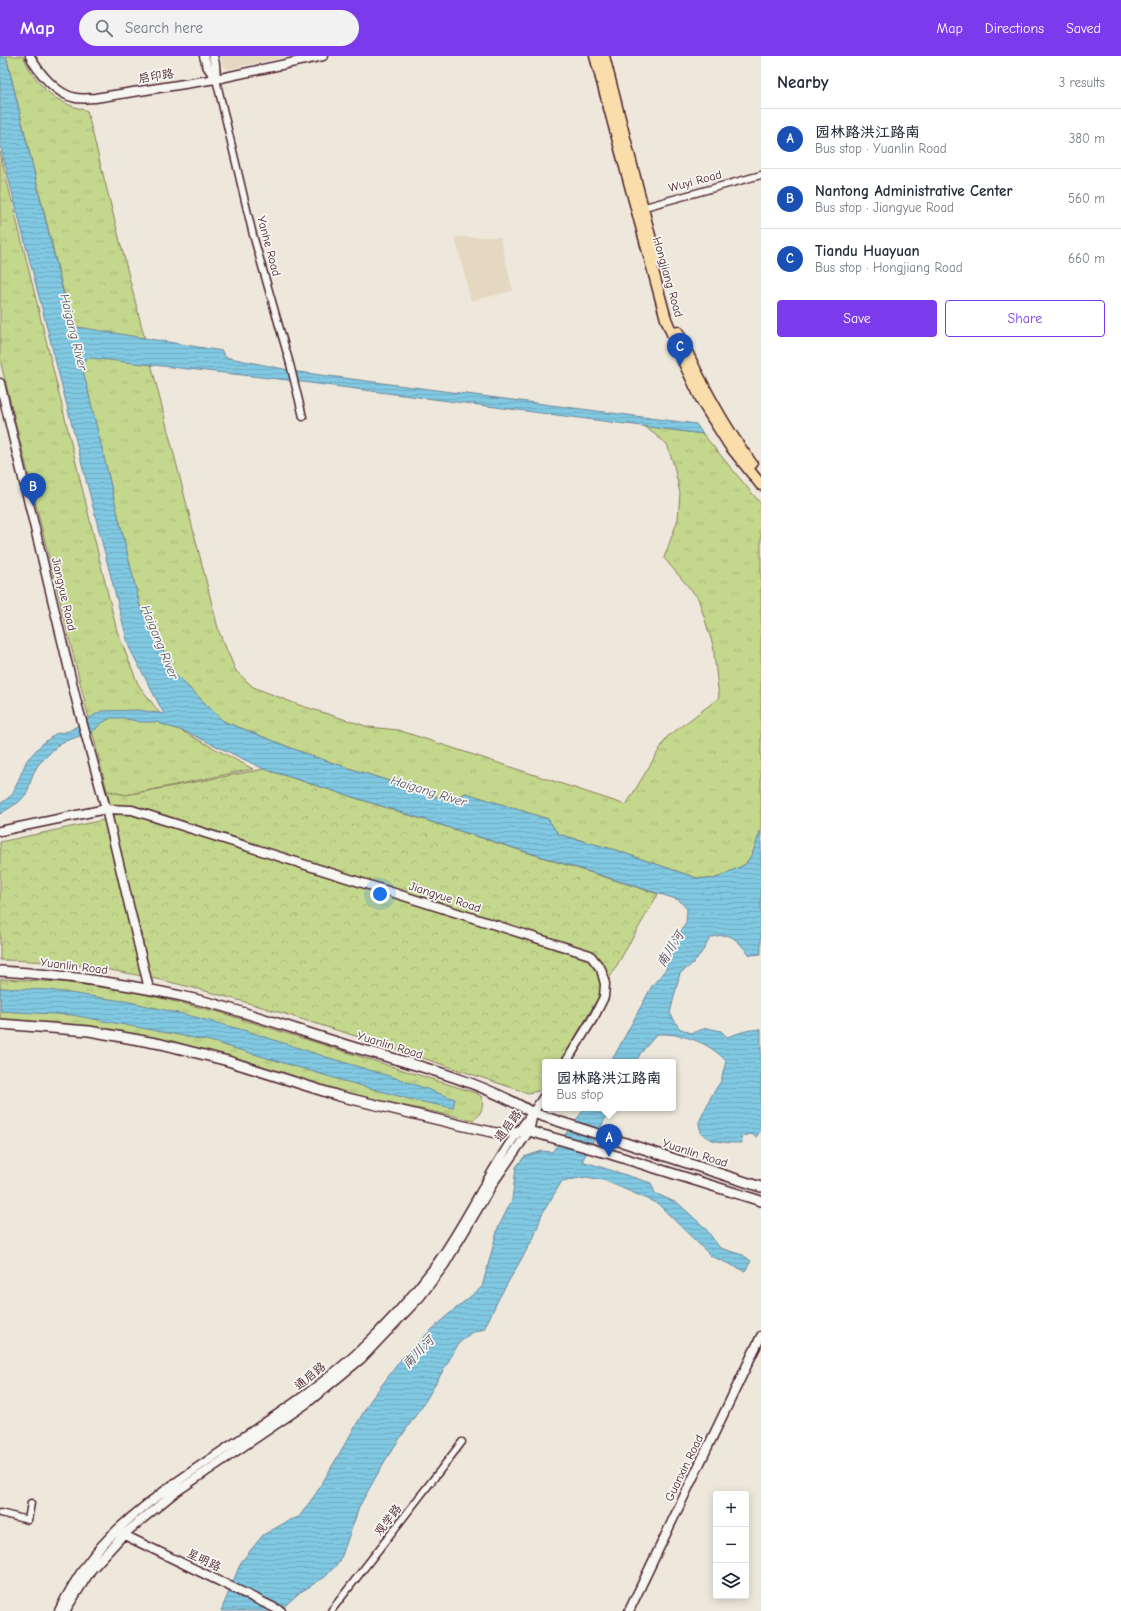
<!DOCTYPE html>
<meta charset="utf-8">
<style>
body{margin:0;font-family:"Comic Neue","LXGW WenKai TC",sans-serif;background:#f2f2f3;color:#1f2937}
.controls{position:absolute;right:12px;bottom:12px;display:grid;overflow:hidden;border-radius:4px;box-shadow:0 2px 10px #0003}
.controls button{width:36px;height:36px;display:grid;place-items:center;padding:0;border:0;border-bottom:1px solid #e0e1e3;background:#fff;color:#1f2937;font:20px sans-serif}
.you{position:absolute;left:380px;top:838px;width:14px;height:14px;margin:-10px;border:3px solid #fff;border-radius:50%;background:#1a73e8;box-shadow:0 0 0 6px #1a73e833}
.badge{display:grid;place-items:center;width:26px;height:26px;border-radius:50%;background:#7c3aed;color:#fff;font-size:13px;font-weight:700}
.pin{position:absolute;translate:-50% -33px;filter:drop-shadow(0 1px 2px #0008)}
.pin::after{content:'';position:absolute;top:21px;width:14px;height:12px;background:inherit;clip-path:polygon(0 0,100% 0,50% 100%)}
.popup{position:absolute;left:542px;top:1003px;width:134px;height:52px;box-sizing:border-box;display:grid;place-content:center;border-radius:4px;background:#fff;filter:drop-shadow(0 1px 3px #0005);font-size:13px;white-space:nowrap;color:#747a83}
.popup b{font-size:15px;color:#1f2937}
.popup::after{content:'';position:absolute;left:50%;top:100%;margin-left:-8px;border:8px solid transparent;border-top-color:#fff}
.list{margin:0;padding:0;list-style:none}
h2{display:flex;justify-content:space-between;align-items:center;height:52px;margin:0;padding:0 16px;font-size:17px}
h2 small{font-size:13px;font-weight:400;color:#747a83}
.list li{display:grid;grid-template-columns:26px 1fr auto;gap:12px;align-items:center;box-sizing:border-box;height:60px;padding:0 16px;border-top:1px solid #e0e1e3}
.list b{display:block;font-size:15px;white-space:nowrap}
.list p{margin:0;font-size:13px;white-space:nowrap;color:#747a83}
.list em{font-size:13px;font-style:normal;color:#747a83}
.actions{display:flex;gap:8px;padding:12px 16px}
.actions a{flex:1;padding:9px 0;border:1px solid #7c3aed;border-radius:4px;text-align:center;font-size:14px;color:#7c3aed}
.actions .main{background:#7c3aed;color:#fff}
.icon{flex:none;width:22px;height:22px;fill:none;stroke:currentColor;stroke-width:2;stroke-linecap:round;stroke-linejoin:round}
.map{position:relative;flex:none;width:761px;height:1555px;overflow:hidden}
header{display:flex;align-items:center;gap:24px;box-sizing:border-box;height:56px;padding:0 20px;background:#7c3aed;color:#fff}
header strong{font-size:19px}
nav{display:flex;gap:22px;margin-inline-start:auto;font-size:14px}
.search{width:280px;height:36px;background:#f2f2f3;display:flex;align-items:center;gap:10px;box-sizing:border-box;padding:0 14px;border-radius:22px;color:#747a83;font-size:15px}
main{display:flex}
aside{flex:1;background:#fff}
.map>svg:first-child{display:block}
</style>
<header>
<strong>Map</strong>
<div class="search"><svg class="icon" aria-label="search" viewBox="0 0 24 24"><circle cx="10" cy="10" r="6"/><path d="M15 15l6 6"/></svg>Search here</div>
<nav><a>Map</a><a>Directions</a><a>Saved</a></nav>
</header>
<main>
<div class="map">
<svg width="761" height="1555" viewBox="0 0 761 1555">
<defs>
<pattern id="grass-tufts" width="24" height="20" patternUnits="userSpaceOnUse"><rect width="24" height="20" fill="#c4d88d"/><path d="M3 7l-1-3M5 7V3M7 7l1-3M15 17l-1-3M17 17v-4M19 17l1-3" fill="none" stroke="#aab97a"/></pattern>
<pattern id="park-crowns" width="20" height="18" patternUnits="userSpaceOnUse"><rect width="20" height="18" fill="#c4d88d"/><path d="M2 6a3 3 0 1 1 6 0M12 15a3 3 0 1 1 6 0" fill="none" stroke="#aab97a"/></pattern>
<pattern id="water-rules" width="6" height="5" patternUnits="userSpaceOnUse"><rect width="6" height="5" fill="#81c9e2"/><path d="M0 2.5h6" fill="none" stroke="#71acc2"/></pattern>
</defs>
<rect width="100%" height="100%" fill="#eee8dc"/>
<filter id="ink" filterUnits="userSpaceOnUse"><feTurbulence type="fractalNoise" baseFrequency=".025" numOctaves="2"/><feDisplacementMap in="SourceGraphic" scale="8" xChannelSelector="R" yChannelSelector="G"/><feConvolveMatrix kernelMatrix="1 2 1 2 8 2 1 2 1" color-interpolation-filters="sRGB"/></filter>
<g filter="url(#ink)">
<path fill="#e4d8c1" d="M220 0H290L229 13 226 12 222 7Z
M455 181H500L513 235 471 245Z"/>
<path fill="url(#grass-tufts)" stroke="#877c5c" d="M6 0H23C31 18 44 37 63 46 70 50 79 52 87 55L219 576 236 615 253 631 299 649 369 671 398 674 626 749 667 681 719 642 713 589 698 542 664 502 678 463 680 437 674 410 667 388 644 370 703 378 761 448V774L753 796 746 808 714 823 697 822 612 793 558 778 548 763 466 737 450 745 309 699 223 665 175 618 140 550Z
M0 96 117 575 138 628 167 667 253 713 126 739 107 735 0 304Z
M0 923 61 926 131 935 219 956 476 1037 481 1040C485 1048 481 1060 473 1064L343 1037 140 980 65 968 0 965Z"/>
<path fill="url(#park-crowns)" stroke="#877c5c" d="M264 713 658 838 561 1006H545V1030L538 1035 528 1037C452 1012 377 986 301 963 201 932 106 905 0 904V786L113 762 107 735 126 739Z"/>
<path fill="url(#water-rules)" stroke="#6b8599" d="M0 0H6L70 265 78 271 222 295 225 301 298 316 696 368 703 378 287 324 90 302 85 304 82 310 140 550 175 618 223 665 309 699 450 745 466 737 548 763 558 778 612 793 697 822 714 823 746 808 753 796 761 774V898L750 899C736 884 732 874 710 882 702 897 695 908 680 917L670 957 679 972 691 977 707 972 721 975 727 981C737 978 750 972 761 974V1074L756 1081 751 1078 741 1081 742 1087C731 1087 707 1087 701 1076 700 1073 699 1069 699 1066L712 1039 721 1025 726 1005C709 986 682 977 657 978L640 998 636 1006H611L652 930 666 913 668 898 686 867 687 853 679 844 264 713 189 677 164 669 157 666H140L123 662H111L100 668 94 675 60 687 38 709 33 718 27 737 19 746 0 758V748L12 739 27 704 41 689 55 678 69 675 101 655 138 654 164 658 129 591 0 89Z
M0 932 49 934 130 946 191 960 247 975 323 1000 396 1022 455 1043 453 1052 413 1044 344 1025 210 985 72 959 0 955Z
M585 1052H611L582 1105 651 1127 655 1137 679 1148 705 1172 720 1192 743 1199 751 1205 745 1215 711 1200 657 1147 603 1124 586 1121 562 1125 542 1158 534 1181 499 1242 484 1273 471 1277 459 1287 426 1344 386 1403 360 1449 340 1505 325 1521 299 1537 279 1555H221L241 1506 263 1479 288 1465 299 1461 317 1436 370 1345 402 1302 443 1263 482 1231 498 1172 512 1144 516 1111 524 1101 542 1095 552 1096Z"/>
<g fill="none" stroke-linecap="round" stroke-linejoin="round">
<g stroke="#4a1f2b" stroke-width="9">
<path id="minor" d="M216 23 253 179 290 308 303 361
M641 152 761 119
M0 1457 28 1464 31 1447
M331 1555 462 1386"/>
</g>
<g stroke="#4a1f2b" stroke-width="11">
<path id="tertiary" d="M30 0C38 16 57 39 76 42 82 43 89 42 95 42L216 23 323 0
M204 0 207 10 216 23
M213 0 215 8 216 22
M0 327 77 647 106 753 149 933
M0 775 106 753 132 754 590 899 601 913 605 928 604 941 595 959 566 1006
M120 1477 281 1555
M59 1555C73 1526 94 1495 118 1473 191 1406 283 1364 356 1298 385 1271 415 1238 438 1206 463 1171 482 1131 505 1095 517 1075 533 1058 545 1039
M65 1555 91 1514 123 1479 173 1438 306 1348 361 1303 420 1241 445 1208 495 1124 529 1075 533 1058
M629 1555 761 1280"/>
</g>
<g stroke="#4a1f2b" stroke-width="12">
<path id="secondary" d="M0 915C68 919 136 929 203 945 253 958 303 976 353 991 412 1008 481 1025 533 1057L761 1131
M0 968 89 975 161 988 228 1005 339 1040 460 1069 496 1077 529 1075 610 1098 761 1145"/>
</g>
<g stroke="#4a1f2b" stroke-width="13">
<path id="primary" d="M595 0 666 263 684 307 704 349 730 390 761 429
M604 0 657 207
M678 276C699 324 721 366 752 408"/>
</g>
<use href="#minor" stroke="#f6f6f2" stroke-width="6"/>
<use href="#tertiary" stroke="#f6f6f2" stroke-width="8"/>
<use href="#secondary" stroke="#f6f6f2" stroke-width="9"/>
<use href="#primary" stroke="#f9deab" stroke-width="10"/>
</g>
</g>
<g text-anchor="middle" dominant-baseline="central" stroke-width="3.5" stroke-linejoin="round" paint-order="stroke">
<g font-size="12" fill="#4a1f2b" stroke="#f6f6f2">
<text transform="translate(156 20) rotate(-9)">启印路</text>
<text transform="translate(695 125) rotate(-15)">Wuyi Road</text>
<text transform="translate(269 190) rotate(75)">Yanhe Road</text>
<text transform="translate(668 221) rotate(74)">Hongjiang Road</text>
<text transform="translate(64 538) rotate(77)">Jiangyue Road</text>
<text transform="translate(445 841) rotate(18)">Jiangyue Road</text>
<text transform="translate(74 910) rotate(7)">Yuanlin Road</text>
<text transform="translate(390 989) rotate(17)">Yuanlin Road</text>
<text transform="translate(508 1070) rotate(-53)">通启路</text>
<text transform="translate(695 1097) rotate(18)">Yuanlin Road</text>
<text transform="translate(310 1320) rotate(-39)">通启路</text>
<text transform="translate(684 1412) rotate(-64)">Guanxin Road</text>
<text transform="translate(388 1464) rotate(-52)">观学路</text>
<text transform="translate(204 1504) rotate(25)">星明路</text>
</g>
<g font-size="13" font-style="italic" fill="#5a5262" stroke="#f6f6f2">
<text transform="translate(74 276) rotate(76)">Haigang River</text>
<text transform="translate(160 586) rotate(68)">Haigang River</text>
<text transform="translate(429 735) rotate(17)">Haigang River</text>
<text transform="translate(670 893) rotate(-58)">南川河</text>
<text transform="translate(418 1296) rotate(-46)">南川河</text>
</g>
</g>
</svg>
<div class="controls">
<button>+</button>
<button>−</button>
<button><svg class="icon" aria-label="layers" viewBox="0 0 24 24"><path d="M12 4l9 5-9 5-9-5zM3 14l9 5 9-5"/></svg></button>
</div>
<div class="you"></div>
<div class="pin badge" style="left:609px;top:1101px;background:#1a4fb4">A</div>
<div class="popup"><b>园林路洪江路南</b>Bus stop</div>
<div class="pin badge" style="left:33px;top:450px;background:#1a4fb4">B</div>
<div class="pin badge" style="left:680px;top:310px;background:#1a4fb4">C</div>
</div>
<aside>
<h2>Nearby<small>3 results</small></h2>
<ul class="list">
<li><span class="badge" style="background:#1a4fb4">A</span><div><b>园林路洪江路南</b><p>Bus stop · Yuanlin Road</p></div><em>380 m</em></li>
<li><span class="badge" style="background:#1a4fb4">B</span><div><b>Nantong Administrative Center</b><p>Bus stop · Jiangyue Road</p></div><em>560 m</em></li>
<li><span class="badge" style="background:#1a4fb4">C</span><div><b>Tiandu Huayuan</b><p>Bus stop · Hongjiang Road</p></div><em>660 m</em></li>
</ul>
<div class="actions"><a class="main">Save</a><a>Share</a></div>
</aside>
</main>
